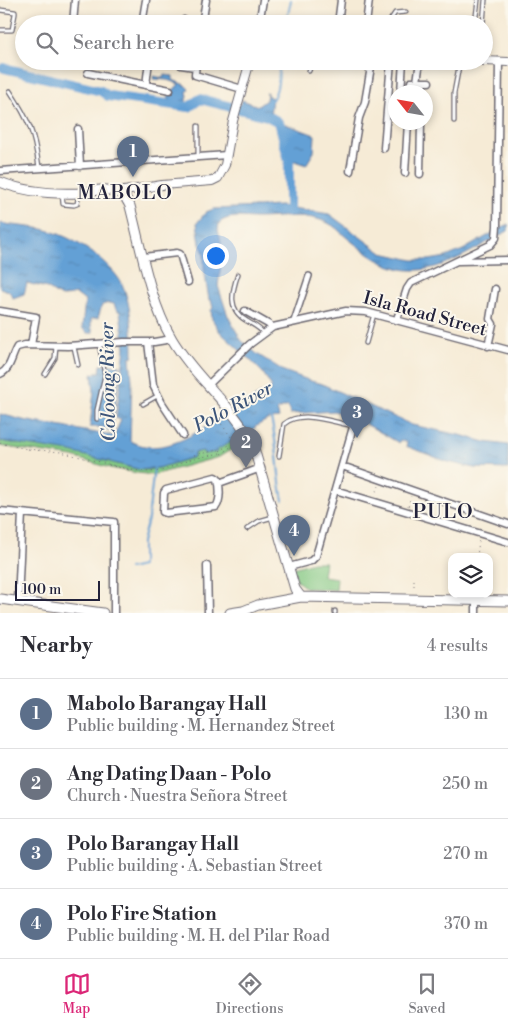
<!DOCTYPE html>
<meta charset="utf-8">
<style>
body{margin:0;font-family:"Libre Bodoni",serif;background:#f2f2f3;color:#2b2b33}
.controls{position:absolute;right:15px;bottom:15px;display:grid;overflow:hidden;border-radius:10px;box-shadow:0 2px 8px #0003}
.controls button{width:45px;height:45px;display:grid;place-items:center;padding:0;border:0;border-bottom:1px solid #e1e1e2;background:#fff;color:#2b2b33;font:25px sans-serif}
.compass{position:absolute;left:388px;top:85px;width:45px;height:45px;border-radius:50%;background:#fff;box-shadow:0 2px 8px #0003;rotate:301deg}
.scale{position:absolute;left:15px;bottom:12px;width:85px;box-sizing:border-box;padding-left:5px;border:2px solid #22223b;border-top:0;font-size:14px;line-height:18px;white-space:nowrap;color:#22223b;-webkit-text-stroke:4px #fbf7ec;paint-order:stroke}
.you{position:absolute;left:215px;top:255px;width:18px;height:18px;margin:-12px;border:4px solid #fff;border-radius:50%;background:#1a73e8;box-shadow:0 0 0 8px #1a73e833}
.badge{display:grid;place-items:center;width:32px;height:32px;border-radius:50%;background:#db2777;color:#fff;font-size:16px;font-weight:700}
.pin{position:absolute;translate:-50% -41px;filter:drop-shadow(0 1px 2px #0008)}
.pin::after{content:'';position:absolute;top:26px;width:18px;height:15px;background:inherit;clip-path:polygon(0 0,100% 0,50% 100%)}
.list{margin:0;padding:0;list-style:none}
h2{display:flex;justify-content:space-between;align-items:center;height:65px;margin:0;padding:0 20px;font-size:21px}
h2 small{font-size:16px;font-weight:400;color:#7c7c81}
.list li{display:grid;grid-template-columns:32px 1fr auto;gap:15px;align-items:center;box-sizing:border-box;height:70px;padding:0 20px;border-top:1px solid #e1e1e2}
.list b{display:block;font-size:19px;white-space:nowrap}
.list p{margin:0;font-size:16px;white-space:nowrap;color:#7c7c81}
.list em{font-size:16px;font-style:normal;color:#7c7c81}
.icon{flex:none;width:28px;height:28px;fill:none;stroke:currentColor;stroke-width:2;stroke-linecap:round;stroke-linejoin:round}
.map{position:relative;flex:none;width:508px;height:613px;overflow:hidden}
.search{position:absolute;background:#fff;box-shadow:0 2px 8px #0003;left:15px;right:15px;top:15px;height:55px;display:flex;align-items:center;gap:12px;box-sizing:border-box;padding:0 18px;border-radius:28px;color:#7c7c81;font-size:19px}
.sheet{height:345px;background:#fff}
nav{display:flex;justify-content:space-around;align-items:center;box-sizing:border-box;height:70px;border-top:1px solid #e1e1e2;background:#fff;font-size:14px;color:#7c7c81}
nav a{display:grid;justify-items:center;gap:2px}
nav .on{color:#db2777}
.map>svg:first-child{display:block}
</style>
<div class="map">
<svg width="508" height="613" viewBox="0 0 508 613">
<defs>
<pattern id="water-ripples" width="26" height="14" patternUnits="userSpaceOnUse" patternTransform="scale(1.25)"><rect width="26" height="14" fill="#64a0d5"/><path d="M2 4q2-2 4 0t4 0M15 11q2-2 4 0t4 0" fill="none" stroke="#5282ae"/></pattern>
</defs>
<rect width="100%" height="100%" fill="#fbf7ec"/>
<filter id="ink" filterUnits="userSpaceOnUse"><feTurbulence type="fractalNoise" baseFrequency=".02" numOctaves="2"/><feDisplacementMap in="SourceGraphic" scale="10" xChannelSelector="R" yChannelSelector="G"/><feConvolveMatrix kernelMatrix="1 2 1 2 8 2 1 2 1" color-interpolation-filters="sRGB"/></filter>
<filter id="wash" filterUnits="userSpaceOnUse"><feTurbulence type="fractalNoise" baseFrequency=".0096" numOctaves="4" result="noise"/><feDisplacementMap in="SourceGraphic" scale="20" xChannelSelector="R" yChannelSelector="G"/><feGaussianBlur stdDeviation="1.12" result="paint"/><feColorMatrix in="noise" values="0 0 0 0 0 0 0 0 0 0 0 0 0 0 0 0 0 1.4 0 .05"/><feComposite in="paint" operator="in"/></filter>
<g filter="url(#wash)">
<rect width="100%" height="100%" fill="#f6ebd6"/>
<path fill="#83c883" stroke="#52755f" d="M245 437 250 454 243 456 241 448 232 449 219 457 153 475 138 473 110 468 73 457 0 446V441L74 450 131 468 147 470 165 466 194 457V453Z
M313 562H325L323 576 337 578 336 590 306 588 297 581 293 568Z"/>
<path fill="url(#water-ripples)" stroke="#436188" d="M165 75 173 76V80L185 85 189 89 187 92 188 96 185 103 188 106V109L166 106 170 99 168 96 179 84 167 80 153 79 154 76 163 78Z
M267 92 268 96 272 98 270 116 268 118 239 111 242 100 258 106 266 100Z
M277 121 315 135 314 152 306 165 292 160 289 161 282 131Z
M280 206 329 214 382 253 413 260H429L446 257 463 250 508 224V231C478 246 445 272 410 270 385 269 364 251 346 237 340 232 335 226 328 223 305 212 281 218 256 218 244 218 229 214 219 223L218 230 221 242V264L218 286 228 316 241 340 257 354 284 371 311 381 322 384 412 425 460 435 485 442 508 445V469L474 468 448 462 406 446 407 442 400 440 399 443 357 419 334 411 290 414 288 406 277 410 279 418 269 419 258 425 241 439V442L229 443 217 450V452L204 454 203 451 194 453V457L158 468 141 470 71 452 0 441V414L23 420 114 436 121 420 116 418 125 348 120 312 116 309 114 304 109 303 102 305 98 318 91 319V326L93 333H87L82 328 85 301 76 294 61 297 47 288 27 283 24 294 13 298 9 291 0 288V223C19 227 38 226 56 233 79 241 111 263 122 284 131 302 133 336 133 356L130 357 132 381 130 441C163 458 195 433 222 417 239 407 256 397 272 387L263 373 248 358 220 332 212 319 211 310 213 308 211 300H209L204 269V253L200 244 197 223 206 212 214 209Z
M101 365H120L112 432 102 427H90L94 391 92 374 100 372Z"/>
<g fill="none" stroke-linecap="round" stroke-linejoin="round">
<path stroke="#64a0d5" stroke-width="2" d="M286 24 291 0
M270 102C279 93 279 74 279 61
M271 419C278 445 277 473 283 500
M129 569 142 566V542L148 519 154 468"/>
<path stroke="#64a0d5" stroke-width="10" d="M4 68 101 91 108 96 189 107 200 99 267 116 277 121 280 125 289 161V211"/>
</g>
</g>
<g filter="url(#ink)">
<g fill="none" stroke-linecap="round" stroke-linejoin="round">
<g stroke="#6c6871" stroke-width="5.5">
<path id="service" d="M0 10 15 12V14L12 30H0
M390 24 391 19 395 13 406 12
M475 24 478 0
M483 24 485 0
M309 71 312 61
M10 91C29 120 34 132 39 167
M454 121V93L460 61
M198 156V126
M62 193 63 204 74 205 77 204 79 193
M238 274C232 291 227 310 247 321 253 325 259 327 263 333
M366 343 374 314
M74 347 78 365
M45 374 55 358 56 346
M143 404 157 396
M97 419V410L105 375 99 344
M279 456 284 424C301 410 329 421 349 425L352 427
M247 529 259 521 273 517
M335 613V611"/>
</g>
<g stroke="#6c6871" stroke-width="8">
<path id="pedestrian" d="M294 321 309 276"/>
</g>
<g stroke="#6c6871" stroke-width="9">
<path id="minor" d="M73 24 75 0
M142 24 146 0
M183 24 184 20
M202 24 206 0
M259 24 263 0
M338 24 341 0
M366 24 369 0
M179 61 181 65 195 67
M196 61 195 75 242 89
M88 73 170 90
M417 82 420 61
M146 85 149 61
M401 92 403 61
M410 92 411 82H429
M422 92V82
M78 129 80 166
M384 148 391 61
M0 171 227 155
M350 171 359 118 365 102 372 61
M405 173 408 122
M420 174 421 122
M144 257 177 253 180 254 188 282
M458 261 508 260
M0 311 36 317 31 345
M245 311 268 324 272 327
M397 319 407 289 411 283 490 245 496 238 497 226 499 61
M148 342 153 385 162 403 183 435
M488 346 493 324 490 319 495 289
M0 374C11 369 11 357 17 347L25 345 68 346 124 342H154L172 339
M208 385 250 344 273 327 346 311 366 312 508 350
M342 466 508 524
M215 477 218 479C220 487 221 500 216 507L166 513 163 512 164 493 166 490Z
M219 483 261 468
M335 490 508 542
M0 511 114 522V613
M207 566 208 613
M289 567 311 561 316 556 353 427
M476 600V613
M18 602 22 513"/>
</g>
<g stroke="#6c6871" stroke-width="10">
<path id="tertiary" d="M484 61 508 62
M118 192 162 185 212 181 218 178 225 165 233 121 250 61"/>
</g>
<g stroke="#6c6871" stroke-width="11">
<path id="secondary" d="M0 182C25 192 52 194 78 193 91 192 105 187 117 192 124 194 127 200 130 206 141 248 150 302 172 339 195 378 233 405 253 445L295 589 301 597
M0 599 103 613
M230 613 243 611 258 605 301 597 508 601"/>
</g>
<path stroke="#6c6871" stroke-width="1" stroke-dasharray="1 4" stroke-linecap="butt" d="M0 443 27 449 61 452 131 470 149 472 161 471 189 460 220 453
M28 449 43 451
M221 451 220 450 235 442 216 417 222 413
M221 454 232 446 245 445
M194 455 219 450
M109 465 129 470
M375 496 379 486
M408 506 411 496
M456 521 459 513
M477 557 479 540
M414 591V579"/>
<use href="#service" stroke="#fff" stroke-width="3"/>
<use href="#pedestrian" stroke="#fff" stroke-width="5"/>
<use href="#minor" stroke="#fff" stroke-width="6"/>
<use href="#tertiary" stroke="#fff" stroke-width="8"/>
<use href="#secondary" stroke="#fff" stroke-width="9"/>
</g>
</g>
<g text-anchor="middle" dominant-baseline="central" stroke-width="4" stroke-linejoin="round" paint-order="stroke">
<g font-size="18" fill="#22223b" stroke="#fbf7ec">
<text transform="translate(425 314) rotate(15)">Isla Road Street</text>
</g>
<g font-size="19" font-style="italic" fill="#3c5479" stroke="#fbf7ec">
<text transform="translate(108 382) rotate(-91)">Coloong River</text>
<text transform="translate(233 407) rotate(-28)">Polo River</text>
</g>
<g font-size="20" letter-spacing="1" fill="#22223b" stroke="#fbf7ec">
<text x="125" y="193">MABOLO</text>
<text x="443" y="512">PULO</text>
</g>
</g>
</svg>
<div class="controls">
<button><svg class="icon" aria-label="layers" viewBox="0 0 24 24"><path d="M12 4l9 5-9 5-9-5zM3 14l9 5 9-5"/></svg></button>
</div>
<svg class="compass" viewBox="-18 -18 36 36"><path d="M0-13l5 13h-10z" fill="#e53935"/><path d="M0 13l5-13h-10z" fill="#7c7c81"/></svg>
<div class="scale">100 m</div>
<div class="you"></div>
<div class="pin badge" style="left:133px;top:177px;background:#5c6f8a">1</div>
<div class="pin badge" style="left:246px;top:468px;background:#6b7280">2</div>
<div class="pin badge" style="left:357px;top:438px;background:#5c6f8a">3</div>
<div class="pin badge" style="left:294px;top:556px;background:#5c6f8a">4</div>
<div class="search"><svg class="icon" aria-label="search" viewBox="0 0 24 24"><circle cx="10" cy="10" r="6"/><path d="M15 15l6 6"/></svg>Search here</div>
</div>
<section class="sheet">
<h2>Nearby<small>4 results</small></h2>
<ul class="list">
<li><span class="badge" style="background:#5c6f8a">1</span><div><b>Mabolo Barangay Hall</b><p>Public building · M. Hernandez Street</p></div><em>130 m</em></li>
<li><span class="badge" style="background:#6b7280">2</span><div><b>Ang Dating Daan - Polo</b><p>Church · Nuestra Señora Street</p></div><em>250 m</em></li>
<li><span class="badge" style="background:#5c6f8a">3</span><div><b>Polo Barangay Hall</b><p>Public building · A. Sebastian Street</p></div><em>270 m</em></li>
<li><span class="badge" style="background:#5c6f8a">4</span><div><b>Polo Fire Station</b><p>Public building · M. H. del Pilar Road</p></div><em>370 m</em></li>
</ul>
</section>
<nav>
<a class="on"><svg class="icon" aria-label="map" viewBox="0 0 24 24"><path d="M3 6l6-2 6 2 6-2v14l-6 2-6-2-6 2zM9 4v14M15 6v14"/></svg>Map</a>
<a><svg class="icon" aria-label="directions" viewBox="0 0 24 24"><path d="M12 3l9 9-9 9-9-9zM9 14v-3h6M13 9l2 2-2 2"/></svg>Directions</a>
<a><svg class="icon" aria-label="saved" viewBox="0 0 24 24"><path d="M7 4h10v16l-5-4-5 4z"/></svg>Saved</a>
</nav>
